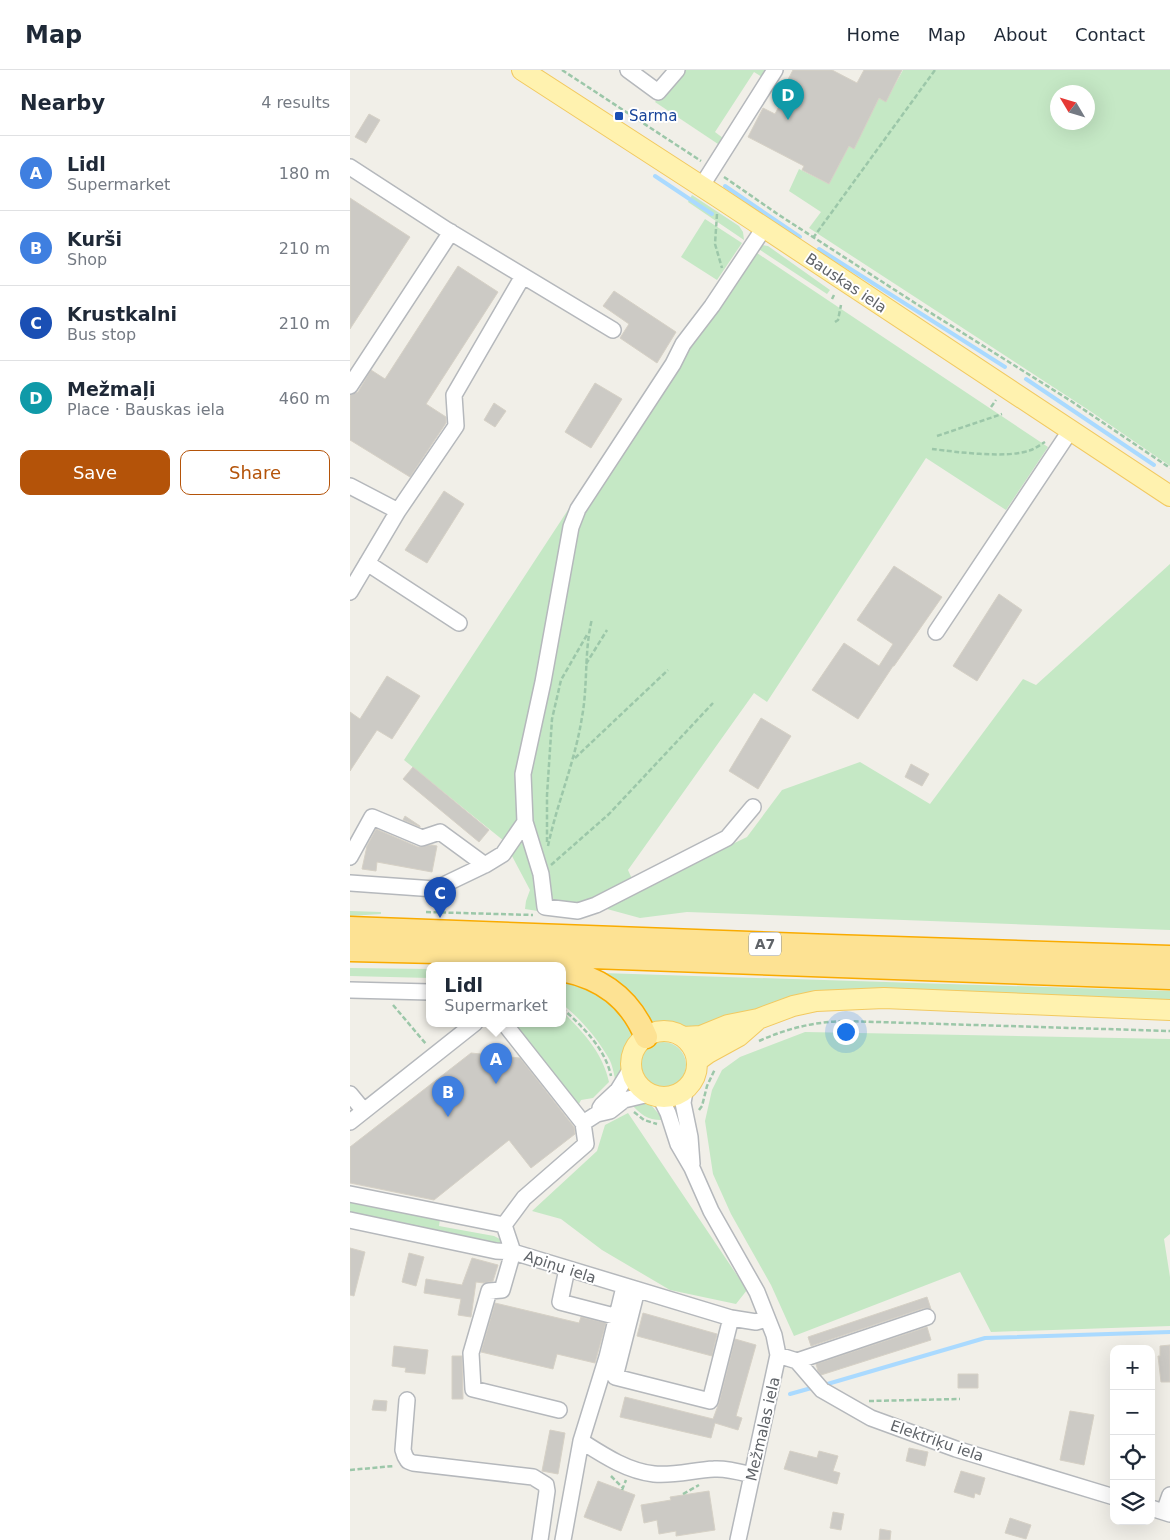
<!DOCTYPE html>
<meta charset="utf-8">
<style>
body{margin:0;font-family:"DejaVu Sans",sans-serif;background:#f6f6f7;color:#1f2937}
.controls{position:absolute;right:15px;bottom:15px;display:grid;overflow:hidden;border-radius:10px;box-shadow:0 5px 20px #0002}
.controls button{width:45px;height:45px;display:grid;place-items:center;padding:0;border:0;border-bottom:1px solid #e0e1e3;background:#fff;color:#1f2937;font:25px sans-serif}
.compass{position:absolute;left:700px;top:15px;width:45px;height:45px;border-radius:50%;background:#fff;box-shadow:0 5px 20px #0002;rotate:308deg}
.you{position:absolute;left:495px;top:961px;width:18px;height:18px;margin:-12px;border:4px solid #fff;border-radius:50%;background:#1a73e8;box-shadow:0 0 0 8px #1a73e833}
.badge{display:grid;place-items:center;width:32px;height:32px;border-radius:50%;background:#b45309;color:#fff;font-size:16px;font-weight:700}
.pin{position:absolute;translate:-50% -41px;filter:drop-shadow(0 1px 2px #0008)}
.pin::after{content:'';position:absolute;top:26px;width:18px;height:15px;background:inherit;clip-path:polygon(0 0,100% 0,50% 100%)}
.popup{position:absolute;left:76px;top:892px;width:140px;height:65px;box-sizing:border-box;display:grid;place-content:center;border-radius:10px;background:#fff;filter:drop-shadow(0 1px 4px #0005);font-size:16px;white-space:nowrap;color:#747a83}
.popup b{font-size:19px;color:#1f2937}
.popup::after{content:'';position:absolute;left:50%;top:100%;margin-left:-10px;border:10px solid transparent;border-top-color:#fff}
.list{margin:0;padding:0;list-style:none}
h2{display:flex;justify-content:space-between;align-items:center;height:65px;margin:0;padding:0 20px;font-size:21px}
h2 small{font-size:16px;font-weight:400;color:#747a83}
.list li{display:grid;grid-template-columns:32px 1fr auto;gap:15px;align-items:center;box-sizing:border-box;height:75px;padding:0 20px;border-top:1px solid #e0e1e3}
.list b{display:block;font-size:19px;white-space:nowrap}
.list p{margin:0;font-size:16px;white-space:nowrap;color:#747a83}
.list em{font-size:16px;font-style:normal;color:#747a83}
.actions{display:flex;gap:10px;padding:15px 20px}
.actions a{flex:1;padding:11px 0;border:1px solid #b45309;border-radius:10px;text-align:center;font-size:18px;color:#b45309}
.actions .main{background:#b45309;color:#fff}
.icon{flex:none;width:28px;height:28px;fill:none;stroke:currentColor;stroke-width:2;stroke-linecap:round;stroke-linejoin:round}
.map{position:relative;flex:none;width:820px;height:1470px;overflow:hidden}
header{display:flex;align-items:center;gap:30px;box-sizing:border-box;height:70px;padding:0 25px;background:#fff;border-bottom:1px solid #e0e1e3}
header strong{font-size:24px}
nav{display:flex;gap:28px;margin-inline-start:auto;font-size:18px}
main{display:flex}
aside{flex:1;background:#fff}
.map>svg:first-child{display:block}
</style>
<header>
<strong>Map</strong>
<nav><a>Home</a><a>Map</a><a>About</a><a>Contact</a></nav>
</header>
<main>
<aside>
<h2>Nearby<small>4 results</small></h2>
<ul class="list">
<li><span class="badge" style="background:#3f7fe0">A</span><div><b>Lidl</b><p>Supermarket</p></div><em>180 m</em></li>
<li><span class="badge" style="background:#3f7fe0">B</span><div><b>Kurši</b><p>Shop</p></div><em>210 m</em></li>
<li><span class="badge" style="background:#1a4fb4">C</span><div><b>Krustkalni</b><p>Bus stop</p></div><em>210 m</em></li>
<li><span class="badge" style="background:#0f9aa8">D</span><div><b>Mežmaļi</b><p>Place · Bauskas iela</p></div><em>460 m</em></li>
</ul>
<div class="actions"><a class="main">Save</a><a>Share</a></div>
</aside>
<div class="map">
<svg width="820" height="1470" viewBox="0 0 820 1470">
<rect width="100%" height="100%" fill="#f1efe8"/>
<path fill="#c5e8c5" fill-rule="evenodd" d="M332 0H416L412 7 404 2 365 62 373 68 368 74 305 32Z
M553 0H820V396L740 341 459 158 471 142 439 121 449 99 479 114 499 76 504 78 529 28 536 31ZM708 22H738V52H708Z
M342 125 389 156 393 162 394 170 338 132Z
M355 149 392 173 367 210 331 187Z
M412 175 418 176 480 220 477 224 407 178Z
M404 181 698 377 656 440 576 388 417 632 404 623 278 800 287 820 397 767 432 720 510 692 580 734 673 609 686 615 820 494V860L337 842 290 848 257 839 255 836 231 848 175 839 176 831 180 820 154 771 54 690 353 234 364 241Z
M0 841 31 842V844L0 846Z
M0 898 80 899V908L0 906Z
M252 903 820 921V933L479 922 354 958H338L319 952 306 953 302 952 284 927Z
M212 908 259 928 281 957V965L275 983 271 1007 266 1014C264 1005 263 995 258 987 247 968 230 948 212 934Z
M212 941C233 962 253 983 259 1012L243 1028 231 1030 229 1034 226 1032 163 953H212Z
M455 962 820 969V1164L814 1169 820 1207V1256L641 1262 610 1202 444 1266 421 1215 381 1144 363 1104 355 1051 362 1020 372 1000 390 987Z
M290 995a23 23 0 1 1 46 0a23 23 0 1 1-46 0Z
M292 1032 301 1035 314 1050C299 1051 291 1045 281 1034Z
M278 1043 397 1220 386 1234 320 1220 252 1180 211 1149 182 1141 247 1081 255 1055Z
M0 1129 90 1149 89 1156 144 1166 150 1169V1174L0 1142Z"/>
<g fill="none" stroke-linecap="round" stroke-linejoin="round">
<path stroke="#aadaff" stroke-width="4" d="M305 106 362 144
M375 116 450 167
M469 179 655 297
M676 309 804 395
M474 1315 635 1268 820 1262
M440 1324 465 1317"/>
</g>
<path fill="#cccac5" stroke="#d6d1c6" d="M443 0H482L507 13 514 0H552L536 32 529 28 504 79 499 76 479 114 452 100 454 96 398 67 413 38 425 44 438 19 434 17Z
M19 44 30 50 16 73 5 67Z
M0 128 60 167 0 259Z
M108 196 148 222 76 334 96 347V353L60 407 0 370V325L8 322 21 300 35 309Z
M264 221 326 262 307 293 270 268 279 254 253 236Z
M245 313 272 329 241 378 215 362Z
M144 333 156 341 145 357 134 350Z
M94 421 114 434 77 493 55 480Z
M544 496 592 527 544 596H543L508 649 462 620 494 573 529 596 543 574 507 550Z
M649 524 672 540 627 611 603 596Z
M37 606 70 626 42 669 27 660 0 701V642L10 649Z
M411 648 441 666 408 719 379 701Z
M561 694 579 704 572 716 555 707Z
M63 697 139 760 129 772 53 709Z
M55 746 70 756V757L53 750Z
M26 759 68 777 82 775 87 776 82 802 27 792 26 801 12 799 17 776Z
M121 983 170 988 224 1057 225 1064 181 1098 159 1070 84 1130 0 1113V1077Z
M0 1178 15 1182 4 1226 0 1225Z
M59 1183 74 1187 66 1216 52 1212Z
M122 1188 148 1195 143 1211 134 1213 126 1212 121 1247 108 1245 111 1229 74 1223 76 1209 112 1215Z
M577 1227 581 1239 574 1238 461 1276 458 1267Z
M145 1233 229 1253 231 1247 256 1253 245 1293 207 1284 203 1299 131 1282Z
M293 1243 367 1264 362 1286 287 1266Z
M577 1257 581 1270 471 1305 468 1301 466 1294Z
M385 1269 406 1275 386 1346 392 1348 388 1360 365 1353 361 1368 270 1347 275 1327 363 1349 369 1333Z
M820 1275V1312H811L808 1286H810V1276Z
M44 1276 78 1280 75 1304 55 1302 56 1298 42 1296Z
M102 1286H112L113 1329H102Z
M608 1304H628V1318H608Z
M24 1330 37 1331 36 1341 22 1340Z
M720 1341 744 1345 734 1395 710 1390Z
M200 1360 215 1363 208 1404 192 1401Z
M559 1378 578 1382 575 1396 556 1391Z
M440 1381 467 1388 469 1381 488 1386 483 1401 490 1403 487 1414 434 1399Z
M611 1401 635 1408 630 1425 625 1423 624 1428 604 1422Z
M248 1411 285 1425 271 1461 234 1447Z
M359 1421 365 1460 326 1466V1461L309 1464 307 1450 294 1453 291 1435 321 1430 320 1427Z
M483 1442 494 1444 491 1460 480 1458Z
M660 1448 681 1455 676 1469 655 1463Z
M530 1459 541 1461 540 1470H529Z"/>
<g fill="none" stroke-linecap="round" stroke-linejoin="round">
<g stroke="#b5b8bc" stroke-width="18">
<path id="minor" d="M278 0 308 22 327 0
M0 97 97 160 263 260
M351 117 425 0
M0 316 101 162
M0 416 48 441 0 522
M48 441 106 356 104 325 173 206
M17 493 109 553
M586 562 720 361
M403 737 377 768 246 835 228 841 195 837 191 804 175 752 173 704 193 612 221 457 228 439 323 294 333 274 362 236 414 158
M0 787 22 747 72 768 90 762 135 795 153 784 175 752
M0 813 85 819 135 795
M0 920 80 922
M154 953 233 1053 236 1074 174 1128 154 1155 163 1182 152 1220 139 1221 121 1283 123 1319 209 1340
M335 1021 333 1033 340 1067 342 1094
M0 1024 14 1041
M310 1027 318 1043 328 1074 342 1098 361 1141 407 1222 424 1265 428 1285 388 1470
M250 1038 252 1035 268 1020 281 999
M0 1052 125 953
M233 1053 247 1044 260 1041 274 1030 299 1024
M0 1124 154 1155
M0 1150 146 1181 163 1182 381 1248 406 1252 417 1249
M217 1199 210 1232 268 1247
M287 1220 265 1307 360 1331 381 1248
M428 1285 447 1291 472 1320 521 1348 606 1379 764 1427
M447 1291 577 1247
M57 1330 53 1380 55 1386 58 1391 63 1393 183 1407 196 1415 197 1421 190 1470
M231 1371C253 1385 277 1401 304 1404 324 1406 344 1400 364 1399 377 1398 390 1402 402 1405
M801 1438 820 1444
M814 1442 820 1425
M213 1470 231 1371 257 1287 274 1217"/>
</g>
<g stroke="#f2c960" stroke-width="22">
<path id="major" d="M172 0 368 127 820 426
M281 994a33 33 0 1 1 66 0a33 33 0 1 1-66 0Z
M333 967 351 966 378 955 408 949 443 936 466 931 534 928 820 940
M347 991 358 983 389 966 405 952"/>
</g>
<g stroke="#f9ab00" stroke-width="25">
<path id="highway" d="M0 858 481 876 820 887
M0 880 130 883 820 908
M212 900C252 908 280 928 296 967"/>
</g>
<path stroke="#9cc7a9" stroke-width="2.5" stroke-dasharray="5 2.5" stroke-linecap="butt" d="M212 0 351 91
M374 107 429 145 565 233 721 331 820 398
M367 144 365 174 372 198
M463 168 585 0
M482 229 484 225
M485 252 488 250 491 235
M641 337 646 330
M587 366 652 344
M582 379C607 382 658 389 681 380 686 378 690 375 695 372
M236 594 257 560
M225 688 318 600
M197 772V725L202 649 211 610 238 563
M198 776C207 733 225 692 232 647 238 615 234 581 242 549
M201 795 259 744 363 633
M76 842 183 845
M43 935 76 974
M212 938C233 957 255 978 261 1006
M409 971C438 958 464 952 495 951L820 961
M349 1040 352 1036 357 1016 365 999
M284 1042 294 1050 307 1054
M519 1331 610 1329
M0 1400 44 1396
M261 1406 273 1418
M272 1420 276 1410
M333 1424 349 1415"/>
<use href="#minor" stroke="#fff" stroke-width="15"/>
<use href="#major" stroke="#fff2af" stroke-width="20"/>
<use href="#highway" stroke="#fde293" stroke-width="22"/>
</g>
<rect fill="#1a4fb4" stroke="#fff" stroke-width="2" x="264" y="41" width="10" height="10" rx="2.5"/>
<g text-anchor="middle" dominant-baseline="central" stroke-width="4" stroke-linejoin="round" paint-order="stroke">
<rect fill="#fff" stroke="#8f9295" stroke-width="1" x="399" y="862.5" width="32" height="23" rx="4"/>
<g font-size="14" font-weight="bold" fill="#5f6368">
<text x="415" y="874">A7</text>
</g>
<g font-size="15" fill="#164399" stroke="#fff" text-anchor="start">
<text x="279" y="46">Sarma</text>
</g>
<g font-size="15" fill="#5f6368" stroke="#fff">
<text transform="translate(496 213) rotate(34)">Bauskas iela</text>
<text transform="translate(210 1197) rotate(18)">Apiņu iela</text>
<text transform="translate(413 1359) rotate(-77)">Mežmalas iela</text>
<text transform="translate(587 1371) rotate(19)">Elektriķu iela</text>
</g>
</g>
</svg>
<div class="controls">
<button>+</button>
<button>−</button>
<button><svg class="icon" aria-label="locate" viewBox="0 0 24 24"><circle cx="12" cy="12" r="6"/><path d="M12 2v4M12 18v4M2 12h4M18 12h4"/></svg></button>
<button><svg class="icon" aria-label="layers" viewBox="0 0 24 24"><path d="M12 4l9 5-9 5-9-5zM3 14l9 5 9-5"/></svg></button>
</div>
<svg class="compass" viewBox="-18 -18 36 36"><path d="M0-13l5 13h-10z" fill="#e53935"/><path d="M0 13l5-13h-10z" fill="#747a83"/></svg>
<div class="you"></div>
<div class="pin badge" style="left:146px;top:1014px;background:#3f7fe0">A</div>
<div class="popup"><b>Lidl</b>Supermarket</div>
<div class="pin badge" style="left:98px;top:1047px;background:#3f7fe0">B</div>
<div class="pin badge" style="left:90px;top:848px;background:#1a4fb4">C</div>
<div class="pin badge" style="left:438px;top:50px;background:#0f9aa8">D</div>
</div>
</main>
